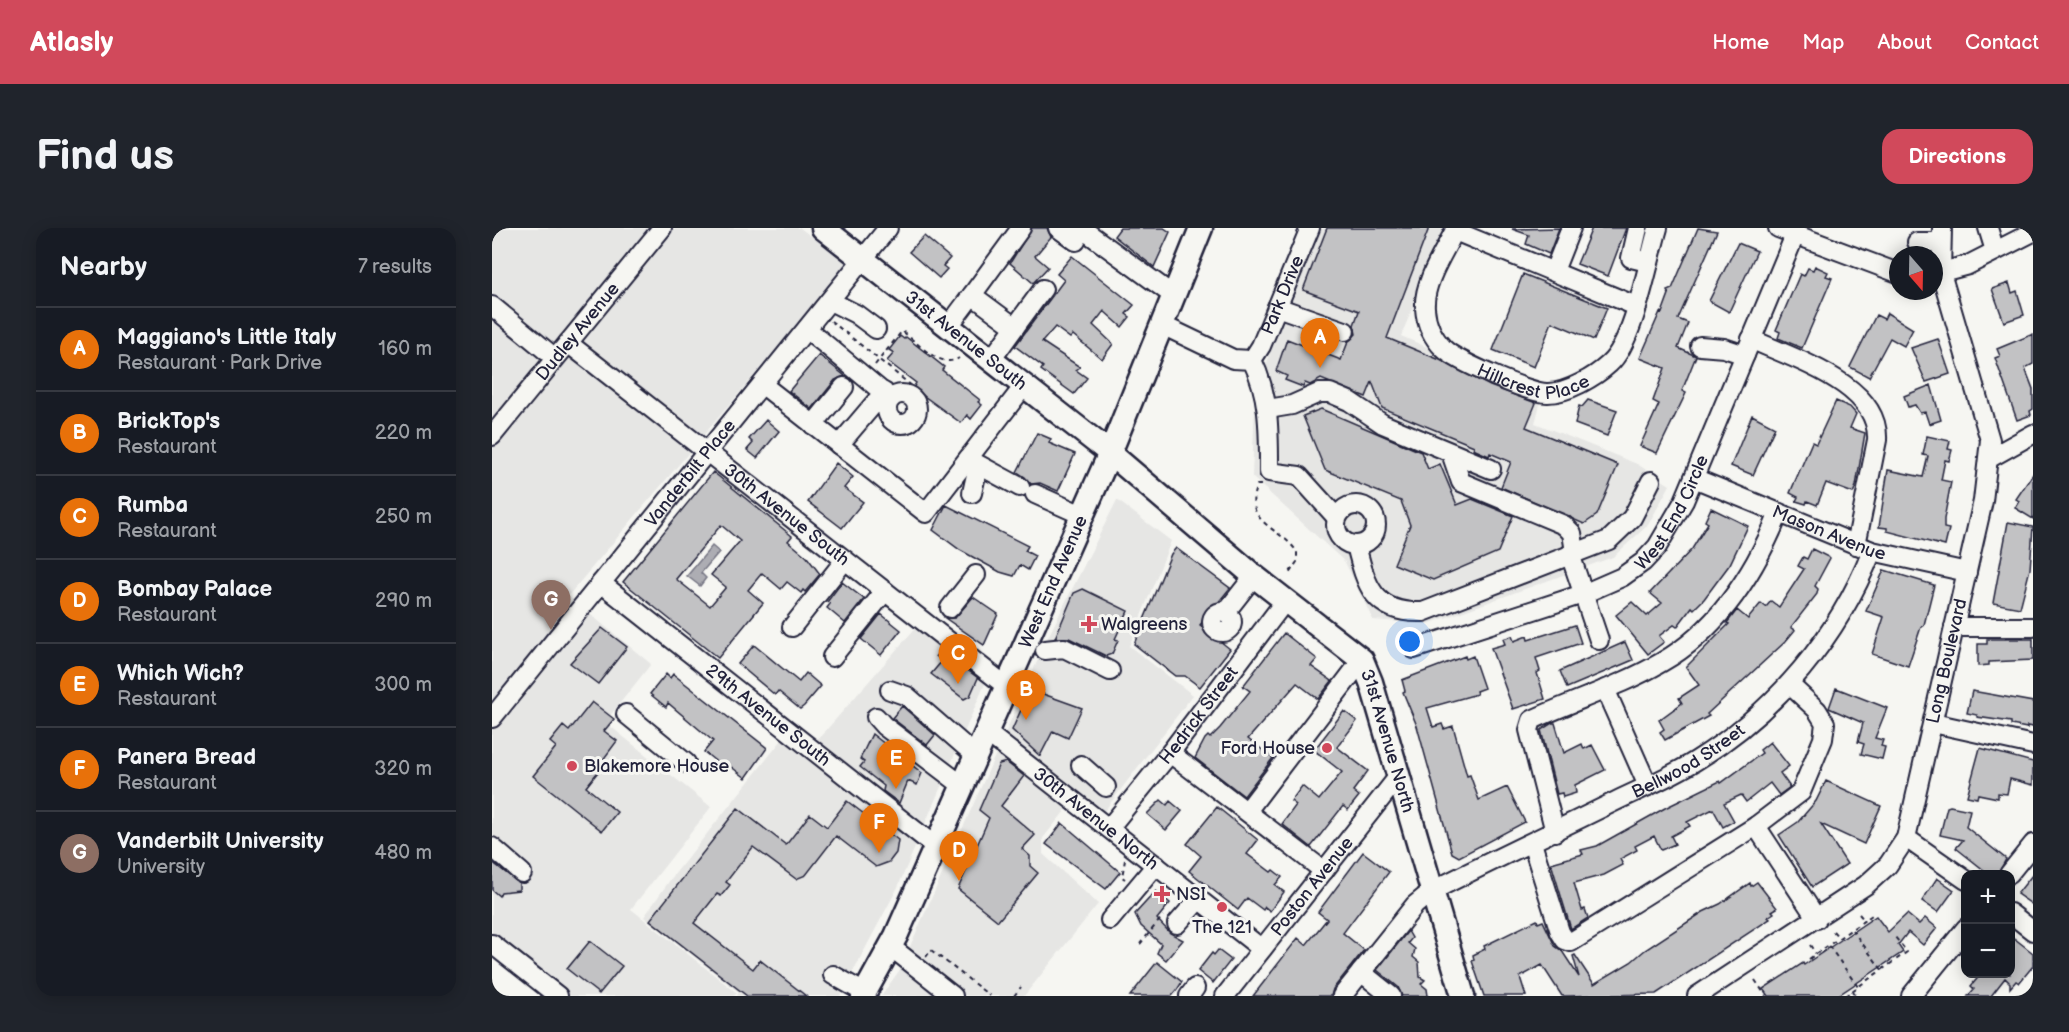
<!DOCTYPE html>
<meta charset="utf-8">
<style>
body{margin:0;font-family:"Balsamiq Sans",sans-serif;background:#20242c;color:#f1f3f6}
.controls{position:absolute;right:18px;bottom:18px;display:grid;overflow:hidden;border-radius:12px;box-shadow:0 3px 15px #0003}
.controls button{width:54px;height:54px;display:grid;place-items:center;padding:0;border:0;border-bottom:2px solid #363941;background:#171b24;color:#f1f3f6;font:30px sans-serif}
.compass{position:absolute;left:1397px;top:18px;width:54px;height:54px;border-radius:50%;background:#171b24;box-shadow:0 3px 15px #0003;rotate:160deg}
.you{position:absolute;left:918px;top:414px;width:21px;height:21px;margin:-15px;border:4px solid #fff;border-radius:50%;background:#1a73e8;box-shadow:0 0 0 9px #1a73e833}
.badge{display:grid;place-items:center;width:39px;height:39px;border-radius:50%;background:#d1495b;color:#fff;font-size:20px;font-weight:700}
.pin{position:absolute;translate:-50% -50px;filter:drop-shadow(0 2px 3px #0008)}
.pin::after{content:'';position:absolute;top:32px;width:21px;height:18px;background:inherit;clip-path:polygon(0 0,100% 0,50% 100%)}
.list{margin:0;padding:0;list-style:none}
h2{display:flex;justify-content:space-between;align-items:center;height:78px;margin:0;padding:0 24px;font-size:26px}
h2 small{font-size:20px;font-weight:400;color:#9ea1a6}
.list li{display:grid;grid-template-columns:39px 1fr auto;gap:18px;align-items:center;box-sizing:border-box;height:84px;padding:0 24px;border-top:2px solid #363941}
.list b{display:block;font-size:22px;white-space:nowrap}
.list p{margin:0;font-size:20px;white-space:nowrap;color:#9ea1a6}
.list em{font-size:20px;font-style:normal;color:#9ea1a6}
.map{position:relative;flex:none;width:1541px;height:768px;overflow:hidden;border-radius:18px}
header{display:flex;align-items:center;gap:36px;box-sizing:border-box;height:84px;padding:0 30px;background:#d1495b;color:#fff}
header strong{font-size:28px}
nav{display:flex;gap:33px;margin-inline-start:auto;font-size:21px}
.intro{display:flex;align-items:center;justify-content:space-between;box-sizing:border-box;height:144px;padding:0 36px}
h1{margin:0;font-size:42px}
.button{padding:15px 27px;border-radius:18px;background:#d1495b;color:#fff;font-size:21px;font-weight:700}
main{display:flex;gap:36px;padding:0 36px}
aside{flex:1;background:#171b24;border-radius:18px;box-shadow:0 3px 15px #0003}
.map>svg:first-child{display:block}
</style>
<header>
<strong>Atlasly</strong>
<nav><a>Home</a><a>Map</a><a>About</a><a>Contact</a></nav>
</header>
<div class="intro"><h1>Find us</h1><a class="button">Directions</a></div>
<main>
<aside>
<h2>Nearby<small>7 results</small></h2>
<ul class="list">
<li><span class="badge" style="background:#e8710a">A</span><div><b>Maggiano's Little Italy</b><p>Restaurant · Park Drive</p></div><em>160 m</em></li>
<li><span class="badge" style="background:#e8710a">B</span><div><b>BrickTop's</b><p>Restaurant</p></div><em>220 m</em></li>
<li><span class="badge" style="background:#e8710a">C</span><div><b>Rumba</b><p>Restaurant</p></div><em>250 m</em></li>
<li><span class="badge" style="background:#e8710a">D</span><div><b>Bombay Palace</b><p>Restaurant</p></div><em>290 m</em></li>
<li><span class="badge" style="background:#e8710a">E</span><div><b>Which Wich?</b><p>Restaurant</p></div><em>300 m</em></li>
<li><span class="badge" style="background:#e8710a">F</span><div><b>Panera Bread</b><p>Restaurant</p></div><em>320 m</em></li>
<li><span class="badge" style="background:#8d6e63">G</span><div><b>Vanderbilt University</b><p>University</p></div><em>480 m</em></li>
</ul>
</aside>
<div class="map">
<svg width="1541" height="768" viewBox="0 0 1541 768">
<rect width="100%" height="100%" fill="#f6f6f2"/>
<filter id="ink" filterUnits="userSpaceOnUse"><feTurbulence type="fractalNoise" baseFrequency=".0167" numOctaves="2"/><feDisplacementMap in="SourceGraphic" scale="12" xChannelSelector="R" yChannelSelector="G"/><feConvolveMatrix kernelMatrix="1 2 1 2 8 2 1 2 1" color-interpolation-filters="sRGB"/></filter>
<g filter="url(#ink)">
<path fill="#e6e6e4" d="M0 0H308L356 36 76 368 159 436 113 494 219 579 139 681 245 765 242 768H66L0 716Z
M827 0H954L909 108 1050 169 1043 195 1145 236 1178 257 1156 297 1121 329 936 396 881 392 853 334 760 249 763 174 786 100Z
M625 272 679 313 637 418 701 467 610 586 586 567 551 610V626L606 676 532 768H389L407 743 556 409Z
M427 396 495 451 406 659 348 768H245L247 764 152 689 178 652 293 508 312 522 330 507Z"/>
<path fill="#adadb3" stroke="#757583" stroke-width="1.5" d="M220 318 227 324 209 345 214 350 208 358 195 348Z"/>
<path fill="#c2c2c4" stroke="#22223b" stroke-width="1.5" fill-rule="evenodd" d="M540 0H555L559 9 543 28 556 39 541 55 518 35Z
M628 0H672L678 4 662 39 622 8Z
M835 0H937L895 110 948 132 998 158 1044 175 1034 199 1126 237 1105 287 1092 296 1009 259 1019 234 998 225 997 228 981 221 982 218 890 180 880 154 874 169 829 151 818 157 813 155 811 159 793 152 795 148 784 143 795 111 849 132 856 114 864 106 862 97 867 83 811 62Z
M1067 0 1057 26 1034 16 1037 7 1020 1Z
M1100 0H1134L1116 48 1085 36Z
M1206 0 1225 3 1186 91 1196 95 1186 120 1204 128 1190 163 1194 165 1165 225 1148 218 1167 176 1161 173 1173 140 1148 130 1168 84 1170 85 1177 66 1175 63 1180 61Z
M432 8 458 30 451 38 455 41 447 50 417 24Z
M1246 15 1265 23 1237 84 1217 73Z
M580 28 642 77 634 86 638 89 630 99 612 83 601 97 621 116 610 131 581 107 578 110 563 99 550 114 588 139 584 142 595 150 582 166 549 142 551 139 523 118 572 52 565 46Z
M1323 38 1336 44 1334 48 1340 50 1310 120 1286 110 1288 104 1284 102 1308 46 1312 48 1316 40 1321 42Z
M1031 46 1115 80 1102 112 1060 94 1042 139 1001 122Z
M1517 55 1520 65 1525 63 1532 87 1512 94 1500 61Z
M1395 85 1421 101 1412 118 1398 110 1377 149 1358 139 1384 87 1392 91Z
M1541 106V136L1533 140 1541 161V181L1538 183 1539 187 1525 192 1503 130 1508 128 1505 121Z
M408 108 412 111 414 109 452 139 450 142 488 172 486 174 490 177 479 191 475 187 469 195 421 160 424 155 395 133 402 125 397 122Z
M1446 111 1458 146 1434 154 1419 120Z
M327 127 353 148 343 152 320 181 297 163Z
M1439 157 1449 192 1437 196 1433 184 1428 185 1423 177 1416 179 1412 168Z
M1096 172 1125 182 1115 208 1083 196 1087 178 1090 179Z
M1344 173 1358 179 1364 186 1358 200 1373 205 1364 258 1361 265 1334 255 1325 277 1315 273 1314 276 1304 273 1306 269 1298 265 1320 214 1324 216Z
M829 181 929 224 936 241 948 236 965 277 980 271 1021 288 1006 324 941 352 902 336 918 297 909 273 833 242 811 188Z
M1260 187 1283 199 1261 247 1239 238Z
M274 192 287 203 265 230 255 222 261 215 257 211Z
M545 205 559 211 557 215 583 226 566 263 548 255 539 256 533 249 525 244Z
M1435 208 1458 213 1456 221 1460 222 1457 233 1453 232 1449 252 1459 254 1452 291V300L1457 301 1453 318 1395 303V300L1387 299 1396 242 1431 249 1436 228 1431 227Z
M344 235 361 249 352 260 371 274 350 300 316 274Z
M221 244 300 308 296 313 315 329 328 346 313 364 311 362 309 365 295 354 289 361 270 345 256 362 271 375 226 430 131 354ZM229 297 248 313 219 347 234 359 218 378 184 351Z
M1541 246V291L1523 280 1527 273 1524 271Z
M454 277 536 318 533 323 543 328 536 342 528 337 522 348 508 344 468 322 441 302Z
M1219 280 1256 298 1238 336 1212 371 1202 381 1200 379 1185 399 1182 397 1167 408 1172 414 1156 426 1124 387 1140 374 1155 388 1170 375 1158 365 1200 321 1216 295 1213 293Z
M1516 294 1541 299 1538 341 1528 380 1501 375Z
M684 320 738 360 708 397 738 421 708 459 693 448H683L642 416 679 326Z
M1320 321 1338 330 1323 358 1326 361 1325 366 1299 399 1303 402 1293 414 1215 486 1217 488 1173 512 1168 504 1172 501 1167 492 1190 475 1187 470 1207 457 1194 439 1237 396 1235 395 1245 382 1256 391 1269 375 1274 379 1279 373 1287 379 1312 341 1306 338 1311 329 1315 331Z
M1392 342 1442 357 1432 397 1429 399 1416 438 1380 426 1392 389 1374 383Z
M350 354 372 371 353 395 335 380 338 376 335 374Z
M591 361 636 383 623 411 626 412 620 426 614 428 577 410H563L582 365Z
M481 369 506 386 492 417 453 390H463Z
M389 386 409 402 389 427 369 411Z
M1083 397 1089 415 1044 430 1048 443 1045 445 1053 471 1021 481 999 420 1013 416 1011 411 1020 408 1022 413 1035 408 1036 412Z
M110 400 135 419 106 456 78 435Z
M792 405 825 431 819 438 840 453 826 471 805 455 756 511 781 530 752 568 703 530 713 511 716 508 718 510 728 500 758 463 751 458Z
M1495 411H1541V432L1497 434V437L1486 438V416H1495Z
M1133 414 1141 432 1075 460 1068 443Z
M262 417 307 454 314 445 329 458 312 478 308 481 286 463 283 467 246 436Z
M449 422 486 450 478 468 472 471 439 446 450 433 444 428Z
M973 428 974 431 981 428 992 460 984 463 985 466 935 480 941 499 950 496 952 501 961 498 975 548 978 547 987 572 1015 559 1033 594 967 629 960 625 925 498 911 464 913 463 910 452Z
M174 446 178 450 181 446 275 520 254 550 234 535 231 539 212 524 221 513 176 475 174 479 158 466Z
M1344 460 1395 480 1383 510 1391 512 1389 518 1393 519 1390 531 1369 526 1372 516 1366 514 1371 495 1337 480Z
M540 462 590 480 576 510 561 503 548 528 520 502 537 464Z
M1480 463 1541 474V499L1535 498V500L1519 497V494L1485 489V487L1475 485Z
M100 474 122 491 112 503 125 513 110 533 113 535 94 559 125 584 110 603 41 548 64 519 58 514 71 498 77 503Z
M410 478 443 507 435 517 400 490Z
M852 483 865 493 845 519 876 543 861 563 867 568 856 582 851 578 819 619 790 596 804 577 799 573 810 558 827 572 850 544 822 522Z
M1060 495H1063L1072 525 1090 516 1092 521 1100 517 1113 542 1083 557 1084 565 1071 569 1070 565 1065 566 1049 502Z
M380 506 430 545 425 557 416 553 407 575 391 563 392 558 368 539 372 534 368 531Z
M1278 514 1297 538 1288 545 1298 559 1287 567 1278 555 1254 574 1249 567 1232 575 1242 593 1231 599 1221 581 1195 594 1198 598 1179 608 1183 616 1169 622 1162 608 1143 618 1145 622 1128 631 1131 637 1112 647 1082 655 1090 682 1093 681 1096 690 1079 701 1059 635 1091 626 1089 622 1105 618 1173 580 1228 553 1229 555 1270 525 1268 522Z
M1488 520 1541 534V557L1518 551 1515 566 1506 565V570L1486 566 1485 570 1475 568Z
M514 534 532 548 509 578 543 607 530 621 538 628V638L546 645 506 693 466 661 497 590 487 582 507 536Z
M1334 553 1389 578 1372 616 1329 596 1355 636 1320 659 1287 607 1306 594 1324 573Z
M669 572 675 577 678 573 690 583 674 602 655 586Z
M355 573 406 612 404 625 397 634 384 639 344 608 314 647 304 651 261 619 234 654 238 657 229 668 225 666 202 695 261 741 268 732 314 768H255L158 692 246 580 294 617 318 586 335 599Z
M1458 578 1478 582 1474 599 1514 631 1506 646H1497L1464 620 1471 612 1448 607 1455 579Z
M725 579 766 612 755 626 779 644 781 642 790 649 783 657 792 664 778 683 773 679 771 682 755 670 746 682 697 643 709 628 695 616Z
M570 595 628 644 614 661 554 616Z
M871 624 897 644 851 705 872 722 841 761 839 768H761L806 710 814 717 835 691 826 684Z
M0 634 27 655V662L9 664 7 668 0 662Z
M1541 646V677L1525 666Z
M1445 650 1462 662 1446 684 1430 673Z
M1265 654 1285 680 1280 683 1282 685 1276 689 1278 691 1164 766 1070 768 1050 737 1028 749 1034 768H992L980 733 982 732 981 727 993 721 992 718 1045 692 1046 695 1051 693 1063 718 1070 723 1087 749 1081 728 1083 727 1102 756 1139 734 1153 722 1211 684 1228 676 1258 655 1259 658Z
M664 663 678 675 665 691 678 705 691 712 674 732 665 725 669 716 649 698 643 686Z
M1415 686 1427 696 1433 690 1445 700 1431 717 1416 704 1406 717 1411 724 1345 768H1276L1271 761 1311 735 1312 737 1384 688 1396 704Z
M916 703 920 710 916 715 923 721 921 729 927 734 928 749 933 752 929 756 935 761 936 768H910L906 759 885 742Z
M1518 707 1541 725V738L1527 755 1524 753 1518 760V755L1513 750 1499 768H1476L1482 761 1479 758 1489 746H1518Z
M98 713 130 738 107 766 75 741Z
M726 722 739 732 721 755 706 743 720 725 722 727Z
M665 734 690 754 685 762 680 768H638Z"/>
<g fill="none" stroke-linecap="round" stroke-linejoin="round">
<g stroke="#22223b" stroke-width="22">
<g id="minor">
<path d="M566 0 584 13 590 0"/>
<path d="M589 0 682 68"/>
<path id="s1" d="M964 0C953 23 931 54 933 80 934 95 941 110 952 121 964 133 1039 166 1056 165 1075 165 1103 149 1117 136 1142 114 1156 34 1166 0"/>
<path d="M1146 0 1139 30 1156 34"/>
<path d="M1286 0 1406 45"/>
<path d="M1496 0 1503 23"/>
<path d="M963 3 1144 78"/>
<path d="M1425 14H1449"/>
<path d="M1062 43 1079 0"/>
<path d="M1442 46 1476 37 1541 4"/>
<path d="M338 73 364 86 384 101"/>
<path d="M0 78 63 130"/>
<path d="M785 79 853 103"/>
<path d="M670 97 741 131 760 132"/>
<path d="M456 99 480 67"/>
<path d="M523 99 551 61"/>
<path d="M315 101 399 171"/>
<path d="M1259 111C1301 131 1388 156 1385 212L1364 317"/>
<path id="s2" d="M76 115 514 458"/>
<path d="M1208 118 1232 120 1253 127"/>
<path d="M499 132 523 99 480 67 529 0"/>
<path d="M760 132C778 169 777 204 777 244L807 248 845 290"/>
<path id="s3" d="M760 132 769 118 818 0"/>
<path d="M271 157 434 285 532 158"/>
<circle cx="410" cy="181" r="15"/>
<path d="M776 181 800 177 827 165H838L857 173 891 196 999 241"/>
<path d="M321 197 352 159"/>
<path id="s4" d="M0 208 170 0"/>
<path d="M347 217 392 164"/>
<path d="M959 225 969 254 1072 297 1080 305 1083 324"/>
<path d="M1498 230 1541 206"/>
<path d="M476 231 528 259"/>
<path id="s5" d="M1202 250 1380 323 1475 344"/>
<path d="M480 265 486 238"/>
<path d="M543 266 590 287"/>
<circle cx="864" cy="297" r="20"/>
<path d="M864 317C874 357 881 386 931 384L1117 312 1140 290 1159 253"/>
<path d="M1078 326 1107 412"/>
<path id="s6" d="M109 355 444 619"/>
<path d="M458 380 484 347"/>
<circle cx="730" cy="394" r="10"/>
<path d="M733 385 762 348"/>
<path d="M300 399 353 332"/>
<path d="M1462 399H1541"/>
<path id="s7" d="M922 421 1091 366 1130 349 1151 334 1165 319 1192 273 1303 7"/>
<path d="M553 422 572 420 618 443"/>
<path d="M340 429 393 363"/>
<path d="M1113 461 1156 558"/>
<path d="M398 462 415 468 484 528"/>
<path d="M134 486 194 535"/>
<path d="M384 489 392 498 471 558"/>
<path id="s8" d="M0 490 396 0"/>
<path d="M1441 495 1541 517"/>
<path id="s9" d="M494 504 770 721"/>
<path d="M678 525 832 643"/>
<path d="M589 537 614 559"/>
<path d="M755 583 870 432"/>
<path d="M1264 598 1325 691"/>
<path id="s10" d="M617 600 678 525 793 373"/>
<path d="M1063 604 1037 502 1040 492C1083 472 1129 458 1170 434 1226 402 1263 344 1287 285"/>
<path d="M1414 610 1474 652"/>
<path d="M1040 615 1068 704 1073 712 1079 714 1264 598 1309 564 1331 511 1333 495 1325 482 1297 456"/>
<path d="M0 619 30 645"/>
<path d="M1517 646 1541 616"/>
<path d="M1518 685 1541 703"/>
<path d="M618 692 664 637"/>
<path d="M685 696 707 671"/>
<path d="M0 716 66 768"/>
<path d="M399 719 461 768"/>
<path d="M869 744 899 768"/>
<path d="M341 747 373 765"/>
<path d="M697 768 703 760"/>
<path id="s11" d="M733 768 906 549"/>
<path id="s12" d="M850 768 923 677 940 663C1001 632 1063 603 1124 573 1151 560 1180 548 1205 532 1284 483 1346 409 1380 323"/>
<path id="s13" d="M1205 768 1374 657 1396 637 1414 610 1491 273 1498 212 1449 45 1450 0"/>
<path d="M1419 768 1474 700"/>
</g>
</g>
<g stroke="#22223b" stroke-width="27">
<g id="major">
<path id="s14" d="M331 0 618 225 762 348 870 432 879 454 971 768"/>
<path id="s15" d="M371 768 404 708 618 225 709 0"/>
</g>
</g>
<path stroke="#22223b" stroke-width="2" stroke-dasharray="4.5 4.5" stroke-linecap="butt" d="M339 93 421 159
M383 137 410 103C425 114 448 142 467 130
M425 195 432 181 426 163
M769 257H765C749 295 790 300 805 324V334L796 347
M633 632 630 649 633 651
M1367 686 1372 692
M1360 702 1391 743
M1341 703 1347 710
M648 716 671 688
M1318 717 1324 726
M1337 718 1366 759
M434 729 439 722 498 768
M1317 731 1380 687
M1263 752 1274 768
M1360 763 1364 768
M522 768 529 759
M1353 768 1415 724 1403 709"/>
<use href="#minor" stroke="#f6f6f2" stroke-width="18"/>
<use href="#major" stroke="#f6f6f2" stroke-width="22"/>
</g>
</g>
<g fill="#d1495b" stroke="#f6f6f2" stroke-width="2">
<path d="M594 387h6v6h6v6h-6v6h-6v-6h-6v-6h6z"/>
<circle cx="835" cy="520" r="6"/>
<circle cx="80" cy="538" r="6"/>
<path d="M667 657h6v6h6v6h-6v6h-6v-6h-6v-6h6z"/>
<circle cx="730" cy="679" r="6"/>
</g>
<g text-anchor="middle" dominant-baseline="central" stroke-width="6" stroke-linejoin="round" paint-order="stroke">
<g font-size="18" fill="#22223b" stroke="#f6f6f2">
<text stroke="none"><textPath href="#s3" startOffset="72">Park Drive</textPath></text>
<text stroke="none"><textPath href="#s4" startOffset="135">Dudley Avenue</textPath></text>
<text stroke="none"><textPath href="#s14" startOffset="182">31st Avenue South</textPath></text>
<text stroke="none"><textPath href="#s1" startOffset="231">Hillcrest Place</textPath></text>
<text stroke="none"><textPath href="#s8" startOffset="315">Vanderbilt Place</textPath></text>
<text stroke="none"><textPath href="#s7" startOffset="304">West End Circle</textPath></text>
<text stroke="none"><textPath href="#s2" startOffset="278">30th Avenue South</textPath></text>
<text stroke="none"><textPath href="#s5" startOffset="146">Mason Avenue</textPath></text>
<text stroke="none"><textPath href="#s15" startOffset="456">West End Avenue</textPath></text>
<text stroke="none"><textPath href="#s13" startOffset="446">Long Boulevard</textPath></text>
<text stroke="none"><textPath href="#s10" startOffset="144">Hedrick Street</textPath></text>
<text stroke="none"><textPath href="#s6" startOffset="213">29th Avenue South</textPath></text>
<text stroke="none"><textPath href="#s14" startOffset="776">31st Avenue North</textPath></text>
<text stroke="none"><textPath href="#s12" startOffset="426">Bellwood Street</textPath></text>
<text stroke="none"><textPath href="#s9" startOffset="140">30th Avenue North</textPath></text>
<text stroke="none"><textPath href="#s11" startOffset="140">Poston Avenue</textPath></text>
</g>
<g font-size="18" fill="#22223b" stroke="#f6f6f2" text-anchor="start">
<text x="609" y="396">Walgreens</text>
<text x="823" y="520" text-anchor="end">Ford House</text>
<text x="92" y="538">Blakemore House</text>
<text x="684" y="666">NSI</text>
<text x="730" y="699" text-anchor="middle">The 121</text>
</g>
</g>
</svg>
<div class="controls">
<button>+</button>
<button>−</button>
</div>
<svg class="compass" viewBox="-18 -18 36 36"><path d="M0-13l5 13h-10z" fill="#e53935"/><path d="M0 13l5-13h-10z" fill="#9ea1a6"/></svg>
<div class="you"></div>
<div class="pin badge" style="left:828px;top:140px;background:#e8710a">A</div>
<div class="pin badge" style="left:534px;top:492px;background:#e8710a">B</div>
<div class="pin badge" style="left:466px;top:456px;background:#e8710a">C</div>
<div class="pin badge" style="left:467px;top:653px;background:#e8710a">D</div>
<div class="pin badge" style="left:404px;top:561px;background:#e8710a">E</div>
<div class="pin badge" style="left:387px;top:625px;background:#e8710a">F</div>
<div class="pin badge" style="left:59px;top:402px;background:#8d6e63">G</div>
</div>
</main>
